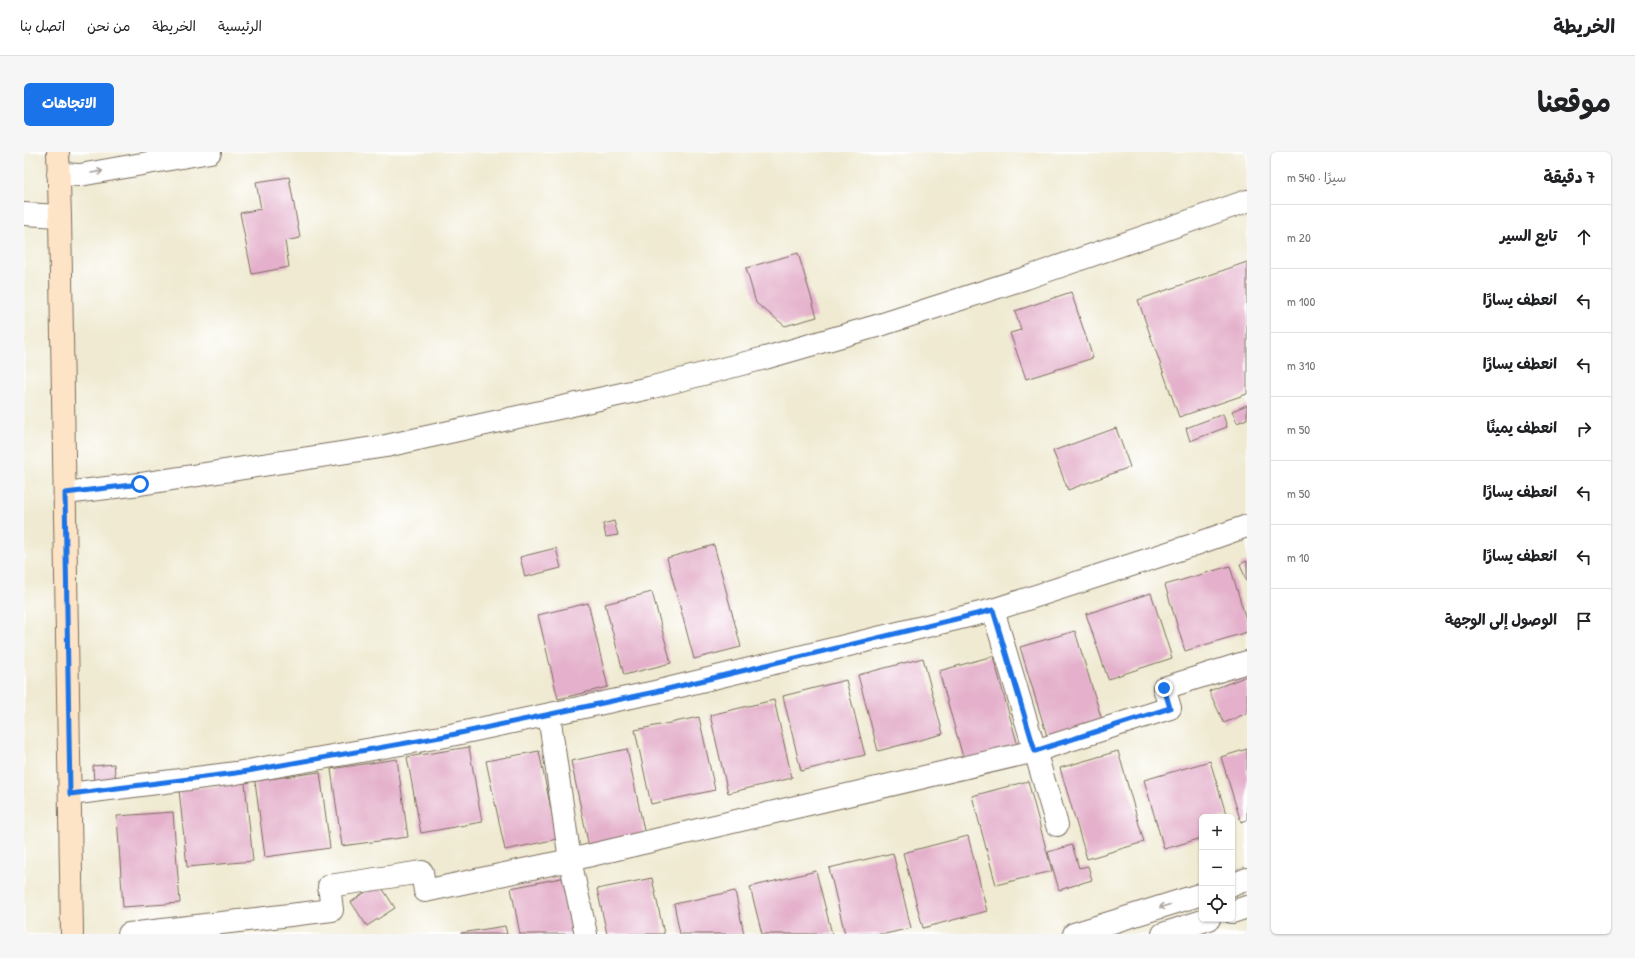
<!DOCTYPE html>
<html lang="ar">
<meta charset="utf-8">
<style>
body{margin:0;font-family:"Patrick Hand","Playpen Sans Arabic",sans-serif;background:#f6f6f6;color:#202124;direction:rtl}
.controls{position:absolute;right:12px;bottom:12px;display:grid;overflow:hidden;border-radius:6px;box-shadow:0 1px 3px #0004}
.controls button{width:36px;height:36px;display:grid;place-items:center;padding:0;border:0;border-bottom:1px solid #e0e0e0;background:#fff;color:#202124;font:20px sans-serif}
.stop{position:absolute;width:12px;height:12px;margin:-9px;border:3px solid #1a73e8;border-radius:50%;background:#fff}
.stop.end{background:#1a73e8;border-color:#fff;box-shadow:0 1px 4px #0008}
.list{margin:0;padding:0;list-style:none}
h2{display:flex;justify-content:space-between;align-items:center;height:52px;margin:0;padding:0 16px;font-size:17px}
h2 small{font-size:13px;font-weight:400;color:#757577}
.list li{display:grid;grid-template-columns:26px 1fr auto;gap:12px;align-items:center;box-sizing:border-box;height:64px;padding:0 16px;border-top:1px solid #e0e0e0}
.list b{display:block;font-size:15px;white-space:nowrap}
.list em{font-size:13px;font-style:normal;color:#757577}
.icon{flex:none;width:22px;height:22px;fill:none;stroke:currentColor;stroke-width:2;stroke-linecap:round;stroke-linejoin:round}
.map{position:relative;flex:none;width:1223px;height:782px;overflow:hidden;direction:ltr;border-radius:6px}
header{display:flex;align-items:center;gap:24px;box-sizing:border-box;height:56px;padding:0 20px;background:#fff;border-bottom:1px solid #e0e0e0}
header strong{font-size:19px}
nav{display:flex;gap:22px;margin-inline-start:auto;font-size:14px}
.intro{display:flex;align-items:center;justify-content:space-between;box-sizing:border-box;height:96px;padding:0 24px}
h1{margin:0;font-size:28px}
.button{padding:10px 18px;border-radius:6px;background:#1a73e8;color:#fff;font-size:14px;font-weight:700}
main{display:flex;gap:24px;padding:0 24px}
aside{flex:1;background:#fff;border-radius:6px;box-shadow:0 1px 3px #0004}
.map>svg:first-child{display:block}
</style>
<header>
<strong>الخريطة</strong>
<nav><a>الرئيسية</a><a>الخريطة</a><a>من نحن</a><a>اتصل بنا</a></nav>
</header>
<div class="intro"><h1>موقعنا</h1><a class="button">الاتجاهات</a></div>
<main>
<aside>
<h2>7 دقيقة<small>سيرًا · 540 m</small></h2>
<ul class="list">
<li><svg class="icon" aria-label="ahead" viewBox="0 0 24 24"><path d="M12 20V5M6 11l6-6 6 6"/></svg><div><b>تابع السير</b></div><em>20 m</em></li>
<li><svg class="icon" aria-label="left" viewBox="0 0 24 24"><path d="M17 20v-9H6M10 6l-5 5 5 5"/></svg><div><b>انعطف يسارًا</b></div><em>100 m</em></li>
<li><svg class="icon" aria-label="left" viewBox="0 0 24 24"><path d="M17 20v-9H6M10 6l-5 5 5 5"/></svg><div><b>انعطف يسارًا</b></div><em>310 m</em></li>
<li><svg class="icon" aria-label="right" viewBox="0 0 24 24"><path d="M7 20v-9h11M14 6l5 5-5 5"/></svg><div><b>انعطف يمينًا</b></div><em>50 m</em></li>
<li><svg class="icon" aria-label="left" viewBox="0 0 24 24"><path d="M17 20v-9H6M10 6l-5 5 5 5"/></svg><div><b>انعطف يسارًا</b></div><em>50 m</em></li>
<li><svg class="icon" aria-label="left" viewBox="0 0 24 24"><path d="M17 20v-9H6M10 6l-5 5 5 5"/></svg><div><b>انعطف يسارًا</b></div><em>10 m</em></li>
<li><svg class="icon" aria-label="arrive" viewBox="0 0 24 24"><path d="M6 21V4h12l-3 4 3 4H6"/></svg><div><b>الوصول إلى الوجهة</b></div></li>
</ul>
</aside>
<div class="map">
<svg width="1223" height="782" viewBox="0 0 1223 782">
<rect width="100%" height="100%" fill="#fff"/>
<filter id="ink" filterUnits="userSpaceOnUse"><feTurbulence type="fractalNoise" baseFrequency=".025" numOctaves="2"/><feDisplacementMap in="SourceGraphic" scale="8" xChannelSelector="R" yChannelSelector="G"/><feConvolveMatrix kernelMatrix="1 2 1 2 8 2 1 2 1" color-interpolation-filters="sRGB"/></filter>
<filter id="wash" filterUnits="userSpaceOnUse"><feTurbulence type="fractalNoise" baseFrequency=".012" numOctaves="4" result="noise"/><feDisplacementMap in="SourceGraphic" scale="16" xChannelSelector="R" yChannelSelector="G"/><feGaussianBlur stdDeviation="0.9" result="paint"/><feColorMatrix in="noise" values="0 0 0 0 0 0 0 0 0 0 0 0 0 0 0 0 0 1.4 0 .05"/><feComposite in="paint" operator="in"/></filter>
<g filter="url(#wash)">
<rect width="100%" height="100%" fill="#efead1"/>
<g id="blocks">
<path fill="#e4b0cb" d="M265 25 276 86 261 89 265 115 228 122 216 61 237 57 232 30Z
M774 101 793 165 761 174 732 151 722 116Z
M1223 110V242L1155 265 1114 148Z
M1047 140 1069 206 1002 227 986 181 997 178 991 159Z
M1223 253V267L1213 271 1208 259Z
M1199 262 1203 275 1166 289 1162 276Z
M1092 276 1106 315 1044 338 1029 299Z
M590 369 594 383 582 385 579 372Z
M690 393 717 495 670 507 643 406Z
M532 396 537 416 501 425 496 405Z
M1223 409V430L1216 412Z
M1206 414 1223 471V480L1161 499 1141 433Z
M628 440 647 511 600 523 581 452Z
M1127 441 1148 506 1084 527 1062 462Z
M564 451 584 535 534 547 514 463Z
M1051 479 1078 568 1023 584 996 495Z
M969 504 994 594 940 609 915 519Z
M899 506 919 582 854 599 834 523Z
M1223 524V561L1200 571 1185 539Z
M822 528 841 603 777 619 759 544Z
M750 548 768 626 704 641 686 563Z
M675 565 691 638 627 652 611 578Z
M445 595 458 670 397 681 383 605Z
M603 597 622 688 566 700 547 609Z
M1223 597V668L1217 670 1197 605Z
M515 599 533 687 481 698 462 609Z
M1094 599 1120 690 1063 707 1036 616Z
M373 607 384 685 318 694 307 617Z
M1186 609 1203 665H1178V686L1140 697 1120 628Z
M90 612 92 631 70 632 69 614Z
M296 620 306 696 241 705 231 629Z
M1004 629 1028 719 972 733 948 644Z
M221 631 229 709 163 715 155 638Z
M149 660 156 751 99 755 93 664Z
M944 684 963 759 899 776 879 701Z
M1048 693 1055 716 1064 714 1068 728 1035 738 1024 700Z
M869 701 887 776 861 782H821L805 716Z
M792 719 808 782H738L726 735Z
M542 725 554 782H496L487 736Z
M628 726 640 782H583L573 737Z
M355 731 371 756 343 774 327 750Z
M711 739 720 782H656L650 752Z
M481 774 483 782H437V781Z"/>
</g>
</g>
<g filter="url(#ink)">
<use href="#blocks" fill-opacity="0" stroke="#7a6d5d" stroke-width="1"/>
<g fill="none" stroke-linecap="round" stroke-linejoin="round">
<g stroke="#7a6d5d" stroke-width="24">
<path id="street" d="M34 22 56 23 186 0
M0 62 36 64
M41 341 116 332 362 294 625 236 741 206 856 173 1002 126 1223 49
M525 563 546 708 562 782
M46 642 212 621 422 584 631 540 969 458 1175 391 1223 374
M1033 673 1011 599 1146 556 1140 536 1223 510
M1208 733 1223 727
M1208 760 1223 755
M105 782 308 758 305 734 398 720 401 739 546 708 1011 599 969 458
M1050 782 1178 742
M1139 782 1185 767"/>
</g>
<g stroke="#7a6d5d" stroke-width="24">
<path id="secondary" d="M34 0 36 64 48 782"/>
</g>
<use href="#street" stroke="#fff" stroke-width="22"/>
<use href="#secondary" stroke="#fee4c6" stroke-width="22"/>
</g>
<defs><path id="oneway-shaft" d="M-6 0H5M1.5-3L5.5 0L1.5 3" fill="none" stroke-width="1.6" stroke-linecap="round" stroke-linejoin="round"/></defs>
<g stroke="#a79f9a">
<use href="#oneway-shaft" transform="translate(73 20) rotate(-10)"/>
<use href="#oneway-shaft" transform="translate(1141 754) rotate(163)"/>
</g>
</g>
<g fill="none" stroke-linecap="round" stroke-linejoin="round" filter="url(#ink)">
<path stroke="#1a73e8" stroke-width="5" d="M116 332 41 341 46 642 212 621 422 584 631 540 969 458 1011 599 1146 556 1140 536"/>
</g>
</svg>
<div class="controls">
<button>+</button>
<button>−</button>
<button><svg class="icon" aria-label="locate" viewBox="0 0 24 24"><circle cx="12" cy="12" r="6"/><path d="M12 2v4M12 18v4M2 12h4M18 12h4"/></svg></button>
</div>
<div class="stop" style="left:116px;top:332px"></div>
<div class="stop end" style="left:1140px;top:536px"></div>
</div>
</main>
